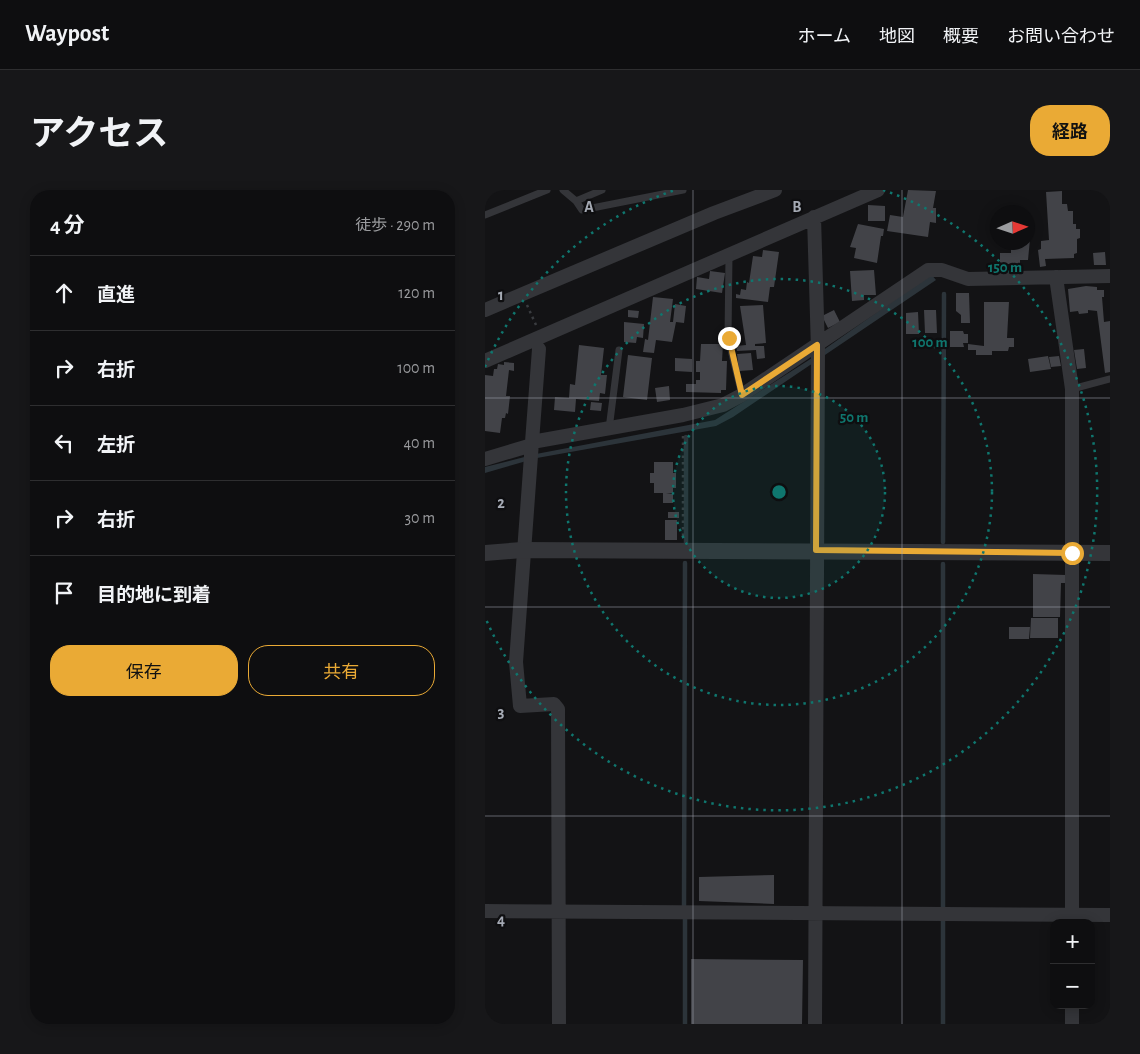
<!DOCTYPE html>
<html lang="ja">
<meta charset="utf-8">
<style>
body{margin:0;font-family:"Alegreya Sans","Noto Sans JP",sans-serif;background:#171719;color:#f1f3f6}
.controls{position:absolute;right:15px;bottom:15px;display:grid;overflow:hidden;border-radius:10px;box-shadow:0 2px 12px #0003}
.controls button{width:45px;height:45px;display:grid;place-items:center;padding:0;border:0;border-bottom:1px solid #2e2e30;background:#0e0e10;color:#f1f3f6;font:25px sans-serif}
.compass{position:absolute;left:505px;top:15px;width:45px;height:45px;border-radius:50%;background:#0e0e10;box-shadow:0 2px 12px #0003;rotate:87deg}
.stop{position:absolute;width:15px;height:15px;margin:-11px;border:4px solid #eaaa35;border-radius:50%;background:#fff}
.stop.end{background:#eaaa35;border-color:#fff;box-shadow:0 1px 5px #0008}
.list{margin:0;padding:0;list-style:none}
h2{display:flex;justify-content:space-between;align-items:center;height:65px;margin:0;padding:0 20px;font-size:21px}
h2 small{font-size:16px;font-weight:400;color:#9b9c9f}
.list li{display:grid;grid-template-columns:32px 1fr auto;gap:15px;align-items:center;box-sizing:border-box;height:75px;padding:0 20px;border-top:1px solid #2e2e30}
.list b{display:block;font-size:19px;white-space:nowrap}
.list em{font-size:16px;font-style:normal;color:#9b9c9f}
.actions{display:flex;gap:10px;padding:15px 20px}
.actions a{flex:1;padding:11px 0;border:1px solid #eaaa35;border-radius:20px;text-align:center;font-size:18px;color:#eaaa35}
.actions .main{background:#eaaa35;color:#111}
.icon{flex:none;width:28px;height:28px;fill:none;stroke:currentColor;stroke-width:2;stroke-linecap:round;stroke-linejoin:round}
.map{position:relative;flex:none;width:625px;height:834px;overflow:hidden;border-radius:20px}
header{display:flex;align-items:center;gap:30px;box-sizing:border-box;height:70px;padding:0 25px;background:#0e0e10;border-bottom:1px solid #2e2e30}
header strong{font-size:24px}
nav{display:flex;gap:28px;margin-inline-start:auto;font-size:18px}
.intro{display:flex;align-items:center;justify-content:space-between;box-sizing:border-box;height:120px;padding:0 30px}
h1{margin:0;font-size:35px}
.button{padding:12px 22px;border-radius:20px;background:#eaaa35;color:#111;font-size:18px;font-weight:700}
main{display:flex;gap:30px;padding:0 30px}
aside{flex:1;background:#0e0e10;border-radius:20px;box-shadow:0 2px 12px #0003}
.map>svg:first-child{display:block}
</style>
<header>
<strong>Waypost</strong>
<nav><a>ホーム</a><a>地図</a><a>概要</a><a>お問い合わせ</a></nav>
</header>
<div class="intro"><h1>アクセス</h1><a class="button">経路</a></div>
<main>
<aside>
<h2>4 分<small>徒歩 · 290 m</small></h2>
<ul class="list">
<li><svg class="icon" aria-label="ahead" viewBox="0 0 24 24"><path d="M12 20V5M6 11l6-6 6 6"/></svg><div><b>直進</b></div><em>120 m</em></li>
<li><svg class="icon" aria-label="right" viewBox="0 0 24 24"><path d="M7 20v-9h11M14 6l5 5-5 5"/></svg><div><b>右折</b></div><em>100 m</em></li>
<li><svg class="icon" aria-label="left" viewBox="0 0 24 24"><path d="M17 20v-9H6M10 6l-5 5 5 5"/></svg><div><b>左折</b></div><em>40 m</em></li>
<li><svg class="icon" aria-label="right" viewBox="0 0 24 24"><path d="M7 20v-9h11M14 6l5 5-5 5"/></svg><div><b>右折</b></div><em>30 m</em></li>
<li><svg class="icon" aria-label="arrive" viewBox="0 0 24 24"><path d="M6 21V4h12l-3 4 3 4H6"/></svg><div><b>目的地に到着</b></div></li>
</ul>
<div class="actions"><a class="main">保存</a><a>共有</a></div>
</aside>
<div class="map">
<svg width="625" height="834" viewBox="0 0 625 834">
<rect width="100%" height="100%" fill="#131315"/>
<path fill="#2c343a" d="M446 84 451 90 248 227 231 236 52 268 0 283V277L51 264 230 230 327 168Z"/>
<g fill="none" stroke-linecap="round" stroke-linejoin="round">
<path stroke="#2c343a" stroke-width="4.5" d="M201 247V354
M458 352 459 104
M199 718 200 373
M458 718V374
M200 834V728
M458 834V731"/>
</g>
<path fill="#424348" d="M423 0 451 1 448 18H451V33L445 32 443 47 402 41 405 25 418 27Z
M577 1V14H582L583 21H588V34H591V39H595V48L592 49V63L589 64V68L560 69 561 76 555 77 553 60 556 59V51L564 50 561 2Z
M383 15 400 16V31H383Z
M373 34 399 39 398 46H396L392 73 369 68 371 58 365 57Z
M542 49H545L543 70H535V74H515V63H526V52H542Z
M278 60 294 62 289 97H285L283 112 251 108V104L255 105 256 99 261 100 262 92 264 93 268 66 277 67Z
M620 62 621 75H609L608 63Z
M389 80 391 105H379V110L367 111 365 81Z
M225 81 240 83 237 103 211 99 212 87 224 89Z
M601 96 612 97V100H619V107H617L619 132 625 131V182L620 183 612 121 603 120V123L594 124 593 121 585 122 583 99Z
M471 103H484L485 133H476V125L471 121Z
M168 107 188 109 185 132H188L190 114 201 116 199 133 191 132 187 152 171 150 169 163 158 162 160 149 163 150Z
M499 112H524L522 148H529V157H524L523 161H507V165H491V160H483V154L499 156Z
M278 115 281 153 270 154V156H279L280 168 272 169 271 160 252 161 251 156 261 155 255 116Z
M143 120 154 121 153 128 143 127Z
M349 120 355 132 343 138 337 126Z
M439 120H451L452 143H440Z
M433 122 434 144H421V123Z
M139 132 159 134 158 148 152 147 151 153 139 152Z
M465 141H478L479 144H483V153H478L479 157H465Z
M216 154H238L237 171H242L241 200H236V203L201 202V194H211V190H215V182H211V171H215Z
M94 155 119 158 116 185H122L120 204 115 203 114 211 91 209 90 222 69 220 70 207 84 208 85 194 90 195Z
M599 159 601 178 592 179 589 160Z
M266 163 268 180 254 181 252 164Z
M143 165 167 168 162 210 138 207Z
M563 166 566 179 545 182 543 169Z
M574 166 576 176 566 177 564 167Z
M190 168 207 169V182L190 181Z
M19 172 29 173V181L24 180 21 206H25L23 224 21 223 20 228H17L15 243 0 241V185L8 186 9 179H12L13 174 19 175Z
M184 196 185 210 172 212 170 198Z
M106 212 117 213 116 221 105 220Z
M169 272H188V283H191V298H188V303H181L188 304V313H178V303H169V293H165V283H169Z
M183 322H194V328H183Z
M180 330H192V350H180Z
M548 384 581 385V393H576L575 427H548Z
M546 428H573V448H545Z
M524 437H545L544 449H524Z
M289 685V714L214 711V687Z
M206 769 318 770 317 834H206Z"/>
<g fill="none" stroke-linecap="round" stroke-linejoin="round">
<path stroke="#3a3c40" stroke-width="2.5" stroke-dasharray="2.5 4" stroke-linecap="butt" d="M42 115 51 135
M198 346V245"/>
<path stroke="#343539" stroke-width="7" d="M78 0 91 11 117 0
M91 11 97 20 198 0
M0 25 62 0
M244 65 243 148 257 205
M587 199 625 189
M124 239 134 160"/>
<path stroke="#343539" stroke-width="14" d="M329 27 333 160 330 834
M571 87 587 199V733
M0 120 229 23 290 0
M0 171 393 0
M47 252 54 159
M0 269 47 255
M0 721 625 725
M587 815V834
M74 834 73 519 69 514 35 516 31 472 47 252 198 225 238 215 257 205 443 80H457L483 89 625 86"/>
<path stroke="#343539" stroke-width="16" d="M0 363 37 360 625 363"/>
</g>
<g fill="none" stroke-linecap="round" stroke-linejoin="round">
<path stroke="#eaaa35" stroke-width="6" d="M244 148 257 205 332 155 331 360 587 363"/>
</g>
<path fill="none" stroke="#a5aab4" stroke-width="1" stroke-opacity="0.55" d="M208 0V834M417 0V834M0 208H625M0 417H625M0 626H625"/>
<circle cx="294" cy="302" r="106" fill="#0f766e" fill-opacity=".12"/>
<g fill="none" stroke="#0f766e" stroke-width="2.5" stroke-dasharray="2.5 5">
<circle cx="294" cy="302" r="106"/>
<circle cx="294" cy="302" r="213"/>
<path d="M0 177A319 319 0 0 1 190 0M398 0A319 319 0 1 1 0 427"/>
</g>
<g font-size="16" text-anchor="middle" font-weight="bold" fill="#a5aab4" stroke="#0e0e10" stroke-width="4.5" stroke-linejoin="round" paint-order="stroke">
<text x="104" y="22">A</text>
<text x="312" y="22">B</text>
<text x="16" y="110">1</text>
<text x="16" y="318">2</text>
<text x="16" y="527">3</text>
<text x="16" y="735">4</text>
</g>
<circle cx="294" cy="302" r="8" fill="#0f766e" stroke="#0e0e10" stroke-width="2.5"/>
<g font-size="15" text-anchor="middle" font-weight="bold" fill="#0f766e" stroke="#0e0e10" stroke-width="4.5" stroke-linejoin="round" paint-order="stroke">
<text x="520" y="82">150 m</text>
<text x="445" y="157">100 m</text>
<text x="369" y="232">50 m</text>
</g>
</svg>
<div class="controls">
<button>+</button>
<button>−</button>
</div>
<svg class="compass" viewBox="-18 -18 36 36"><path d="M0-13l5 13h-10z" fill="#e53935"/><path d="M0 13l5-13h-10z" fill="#9b9c9f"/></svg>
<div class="stop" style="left:587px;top:363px"></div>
<div class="stop end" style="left:244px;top:148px"></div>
</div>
</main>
